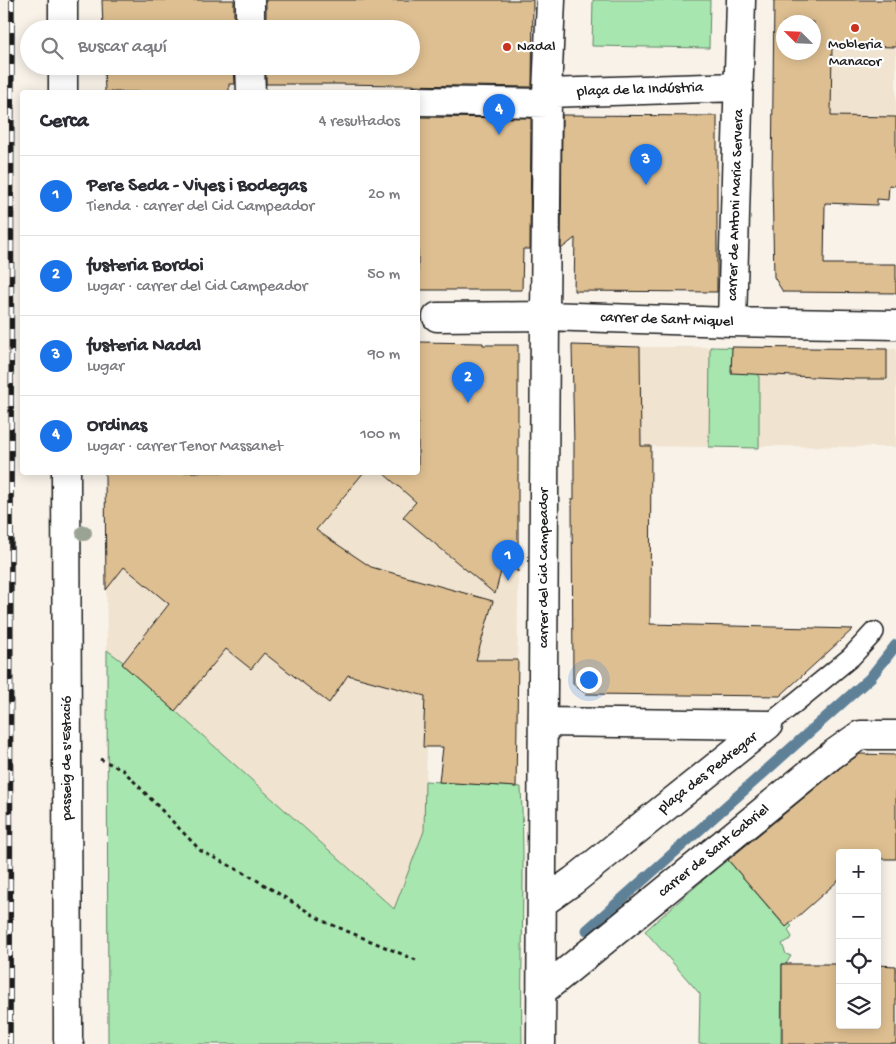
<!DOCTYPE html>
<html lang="es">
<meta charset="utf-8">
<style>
body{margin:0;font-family:"Gochi Hand",sans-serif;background:#f7f7f7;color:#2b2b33}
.controls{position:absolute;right:15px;bottom:15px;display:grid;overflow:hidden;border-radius:5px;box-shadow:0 2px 12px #0003}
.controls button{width:45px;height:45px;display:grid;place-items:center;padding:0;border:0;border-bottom:1px solid #e1e1e2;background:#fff;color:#2b2b33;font:25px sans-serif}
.compass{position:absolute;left:776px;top:15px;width:45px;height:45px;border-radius:50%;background:#fff;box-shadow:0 2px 12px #0003;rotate:294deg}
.you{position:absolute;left:588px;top:679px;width:18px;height:18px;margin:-12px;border:4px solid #fff;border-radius:50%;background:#1a73e8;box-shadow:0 0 0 8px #1a73e833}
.badge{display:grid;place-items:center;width:32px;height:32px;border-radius:50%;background:#1a73e8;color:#fff;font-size:16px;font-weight:700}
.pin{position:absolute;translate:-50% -41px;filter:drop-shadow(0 1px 2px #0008)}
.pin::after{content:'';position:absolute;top:26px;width:18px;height:15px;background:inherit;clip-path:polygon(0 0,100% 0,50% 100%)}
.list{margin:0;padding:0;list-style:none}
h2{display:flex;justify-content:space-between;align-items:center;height:65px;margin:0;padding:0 20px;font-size:21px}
h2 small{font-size:16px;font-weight:400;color:#7c7c81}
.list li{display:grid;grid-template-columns:32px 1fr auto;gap:15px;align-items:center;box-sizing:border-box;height:80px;padding:0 20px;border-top:1px solid #e1e1e2}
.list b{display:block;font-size:19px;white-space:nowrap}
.list p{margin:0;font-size:16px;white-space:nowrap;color:#7c7c81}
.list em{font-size:16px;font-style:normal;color:#7c7c81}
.icon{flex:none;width:28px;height:28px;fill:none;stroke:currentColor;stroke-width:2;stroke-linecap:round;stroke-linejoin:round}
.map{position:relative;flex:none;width:896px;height:1044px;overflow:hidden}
.search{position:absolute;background:#fff;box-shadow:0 2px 12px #0003;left:20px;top:20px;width:400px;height:55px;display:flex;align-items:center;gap:12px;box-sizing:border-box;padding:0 18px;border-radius:28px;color:#7c7c81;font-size:19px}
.panel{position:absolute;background:#fff;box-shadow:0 2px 12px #0003;left:20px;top:90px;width:400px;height:385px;border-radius:5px}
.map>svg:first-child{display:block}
</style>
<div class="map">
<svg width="896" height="1044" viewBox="0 0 896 1044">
<rect width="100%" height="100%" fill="#f8f2e9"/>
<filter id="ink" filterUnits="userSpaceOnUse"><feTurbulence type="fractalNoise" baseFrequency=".02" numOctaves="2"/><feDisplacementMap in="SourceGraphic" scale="10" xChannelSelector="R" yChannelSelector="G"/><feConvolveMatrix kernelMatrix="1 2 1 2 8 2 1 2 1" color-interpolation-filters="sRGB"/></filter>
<g filter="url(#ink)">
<path fill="#f0e3cf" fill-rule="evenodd" d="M774 0H896V186L773 180ZM784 22H814V52H784Z
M640 347H710L709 447 639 446 641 397Z
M759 348 896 349V447L759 446Z
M105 473H401L447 512 518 572 517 731 424 727 423 747H427L424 831 394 909 160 697 122 664 123 662 107 650Z"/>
<path fill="#a7e7af" stroke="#628266" d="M593 0H710L709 48 592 46Z
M710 347 759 348V448L709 447Z
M107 650 123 662 122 664 160 697 394 909 424 831 425 781 521 787C526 873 520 958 522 1044H108Z
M727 859 782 923 789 924 792 926 788 930 792 937 791 939 782 944 786 954 791 956 786 964H782L781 1044H699L700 994 645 931Z"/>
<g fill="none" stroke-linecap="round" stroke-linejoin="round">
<path stroke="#5f8198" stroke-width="11" d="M587 930 870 678 896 645"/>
</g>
<path fill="#debf91" stroke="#1c1c1c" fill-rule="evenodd" d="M102 0H234V29H103Z
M266 0H533L532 87 337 84H266V66H411V29H266Z
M774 0H896V47L832 45 831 116 896 117V186L889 185 888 200 877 199V205L825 203 824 264H896V293L783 292 774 277 772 180ZM784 22H814V52H784Z
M104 66H234L235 84H229V92H105Z
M562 115 717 116V292L574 291 575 238 561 249Z
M418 117 531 118 530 249H523L522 290H418Z
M418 342 483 343V345H518V572L504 560 495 594 403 517 416 502 382 472H418Z
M572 345 640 347 641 446H651L650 624 853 629 780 696 586 694 573 684 572 499H574V445Z
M732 347 887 349V379H856L731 373Z
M105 472H364L316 530 371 567 493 601 476 660H518L516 787 439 782 443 747H423L425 696 348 675 329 703 264 653 251 669 226 649 175 711 122 664 169 604 124 567 106 590Z
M860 754 896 755V859H877V853H840V879L786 927 728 860 841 767Z
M782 964H840V1025H877V965L896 966V1044H782Z"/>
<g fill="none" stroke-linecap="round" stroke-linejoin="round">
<g stroke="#1c1c1c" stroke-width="22">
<path id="lane" d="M768 725 851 657 874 632"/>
</g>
<g stroke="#1c1c1c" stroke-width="31">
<path id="street" d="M63 0V29
M250 0V29
M63 66V92
M250 66 251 92
M547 93 739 87
M418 101 547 103
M437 317 545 316 732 322 896 325
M732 322 741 0
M66 472 68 1039 69 1044
M542 903 573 881 768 725 543 722
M541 992 832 755 860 735H896
M541 1044 545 316 547 93 551 0"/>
</g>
<path stroke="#1c1c1c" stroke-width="3" stroke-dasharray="4 4" stroke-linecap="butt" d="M100 759 123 770 201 851 250 876 323 921 416 960"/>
<use href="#lane" stroke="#fff" stroke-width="19"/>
<use href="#street" stroke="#fff" stroke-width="28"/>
<g stroke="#1c1c1c" stroke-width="5.5">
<path id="rail" d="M10 1044 12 0"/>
</g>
<use href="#rail" stroke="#fff" stroke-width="4" stroke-dasharray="11" stroke-linecap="butt"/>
</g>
<circle fill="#9aa394" cx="84" cy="533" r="8"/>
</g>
<g fill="#c8321e" stroke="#fff" stroke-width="2">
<circle cx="855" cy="28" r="5"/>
<circle cx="507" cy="47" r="5"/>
</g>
<g text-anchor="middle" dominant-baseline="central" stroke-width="4.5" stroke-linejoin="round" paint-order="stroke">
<g font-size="15" fill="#1c1c1c" stroke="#fff">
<text x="855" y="45">Mobleria<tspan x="855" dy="17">Manacor</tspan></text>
<text x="517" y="47" text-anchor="start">Nadal</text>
</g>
<g font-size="15" fill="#1c1c1c" stroke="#fff">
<text transform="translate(640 90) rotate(-2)">plaça de la Indústria</text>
<text transform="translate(736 205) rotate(-88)">carrer de Antoni Maria Servera</text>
<text transform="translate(667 320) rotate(2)">carrer de Sant Miquel</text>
<text transform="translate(544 568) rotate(-90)">carrer del Cid Campeador</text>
<text transform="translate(67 758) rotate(-90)">passeig de s'Estació</text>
<text transform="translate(708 773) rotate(-38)">plaça des Pedregar</text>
<text transform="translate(714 851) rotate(-39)">carrer de Sant Gabriel</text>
</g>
</g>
</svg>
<div class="controls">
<button>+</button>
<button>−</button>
<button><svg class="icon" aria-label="locate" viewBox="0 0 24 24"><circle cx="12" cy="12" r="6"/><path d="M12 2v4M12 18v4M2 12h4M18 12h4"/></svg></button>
<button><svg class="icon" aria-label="layers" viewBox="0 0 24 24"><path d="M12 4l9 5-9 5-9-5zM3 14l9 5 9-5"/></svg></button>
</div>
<svg class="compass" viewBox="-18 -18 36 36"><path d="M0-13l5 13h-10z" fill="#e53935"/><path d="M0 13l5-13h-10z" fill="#7c7c81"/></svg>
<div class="you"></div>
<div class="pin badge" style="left:508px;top:581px">1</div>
<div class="pin badge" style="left:468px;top:403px">2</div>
<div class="pin badge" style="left:646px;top:185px">3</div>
<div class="pin badge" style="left:499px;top:135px">4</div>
<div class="search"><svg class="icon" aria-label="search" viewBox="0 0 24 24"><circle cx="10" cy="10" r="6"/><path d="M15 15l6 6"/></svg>Buscar aquí</div>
<section class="panel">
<h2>Cerca<small>4 resultados</small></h2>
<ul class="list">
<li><span class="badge">1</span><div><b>Pere Seda - Viyes i Bodegas</b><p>Tienda · carrer del Cid Campeador</p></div><em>20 m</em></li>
<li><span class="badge">2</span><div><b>fusteria Bordoi</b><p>Lugar · carrer del Cid Campeador</p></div><em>50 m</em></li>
<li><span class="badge">3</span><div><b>fusteria Nadal</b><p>Lugar</p></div><em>90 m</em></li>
<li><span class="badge">4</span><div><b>Ordinas</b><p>Lugar · carrer Tenor Massanet</p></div><em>100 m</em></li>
</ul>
</section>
</div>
